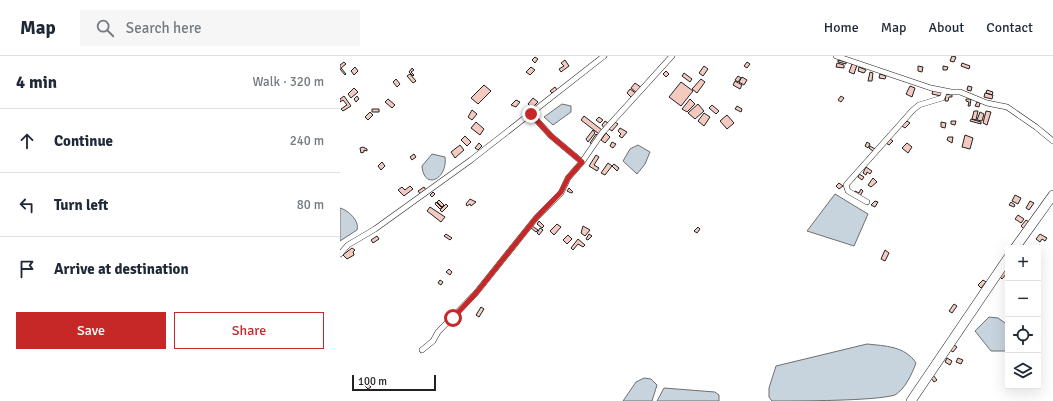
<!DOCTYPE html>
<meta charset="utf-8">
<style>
body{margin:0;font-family:Signika,sans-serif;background:#f6f6f7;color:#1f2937}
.controls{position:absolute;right:12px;bottom:12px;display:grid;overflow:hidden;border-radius:0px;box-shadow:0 4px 16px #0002}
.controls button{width:36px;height:36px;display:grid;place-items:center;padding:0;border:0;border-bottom:1px solid #e0e1e3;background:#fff;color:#1f2937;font:20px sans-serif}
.scale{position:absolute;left:12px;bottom:10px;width:84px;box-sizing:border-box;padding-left:4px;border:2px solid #222;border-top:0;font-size:11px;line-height:14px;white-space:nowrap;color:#222;-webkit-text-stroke:3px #fff;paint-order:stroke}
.stop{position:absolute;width:12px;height:12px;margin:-9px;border:3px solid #c62828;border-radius:50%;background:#fff}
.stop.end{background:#c62828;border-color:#fff;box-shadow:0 1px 4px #0008}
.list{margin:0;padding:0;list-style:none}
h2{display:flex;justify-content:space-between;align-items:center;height:52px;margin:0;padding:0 16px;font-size:17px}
h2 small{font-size:13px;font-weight:400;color:#747a83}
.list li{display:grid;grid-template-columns:26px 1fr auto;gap:12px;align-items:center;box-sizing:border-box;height:64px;padding:0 16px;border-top:1px solid #e0e1e3}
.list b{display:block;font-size:15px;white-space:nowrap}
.list em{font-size:13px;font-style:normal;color:#747a83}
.actions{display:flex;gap:8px;padding:12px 16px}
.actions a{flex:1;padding:9px 0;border:1px solid #c62828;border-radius:0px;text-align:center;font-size:14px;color:#c62828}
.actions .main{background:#c62828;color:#fff}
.icon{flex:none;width:22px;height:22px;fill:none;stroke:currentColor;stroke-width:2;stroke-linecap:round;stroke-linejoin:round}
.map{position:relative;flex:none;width:713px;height:345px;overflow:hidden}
header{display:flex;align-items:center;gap:24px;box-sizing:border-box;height:56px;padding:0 20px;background:#fff;border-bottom:1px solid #e0e1e3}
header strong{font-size:19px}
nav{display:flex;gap:22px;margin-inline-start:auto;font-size:14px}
.search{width:280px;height:36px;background:#f6f6f7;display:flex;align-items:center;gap:10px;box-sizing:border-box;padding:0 14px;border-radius:0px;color:#747a83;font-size:15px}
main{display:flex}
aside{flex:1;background:#fff}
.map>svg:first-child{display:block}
</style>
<header>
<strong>Map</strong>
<div class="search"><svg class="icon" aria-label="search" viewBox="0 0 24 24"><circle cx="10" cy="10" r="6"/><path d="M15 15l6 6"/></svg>Search here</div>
<nav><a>Home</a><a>Map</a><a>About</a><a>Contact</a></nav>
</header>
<main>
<aside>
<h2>4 min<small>Walk · 320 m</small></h2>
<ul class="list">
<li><svg class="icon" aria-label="ahead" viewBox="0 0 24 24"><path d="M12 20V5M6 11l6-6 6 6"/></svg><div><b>Continue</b></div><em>240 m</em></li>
<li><svg class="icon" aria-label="left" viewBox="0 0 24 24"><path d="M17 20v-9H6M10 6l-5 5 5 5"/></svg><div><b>Turn left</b></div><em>80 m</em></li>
<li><svg class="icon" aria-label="arrive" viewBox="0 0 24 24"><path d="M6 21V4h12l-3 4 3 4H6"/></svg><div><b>Arrive at destination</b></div></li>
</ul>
<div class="actions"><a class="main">Save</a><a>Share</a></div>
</aside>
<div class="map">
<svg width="713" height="345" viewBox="0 0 713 345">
<rect width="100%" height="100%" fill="#fff"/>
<path fill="#c7d3dd" stroke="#6f6f6f" d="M222 48 231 50V56L213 69 204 61Z
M298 89 310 96 305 108 297 118 283 105 290 93Z
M92 98 105 101C108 123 84 135 82 110Z
M495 138 528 158 514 190 467 175Z
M0 152C8 154 20 165 17 174L0 185Z
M649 261 658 262 668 269V292L665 295H651L635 275Z
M527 288C545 290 565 290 576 307 572 318 565 333 555 339 535 345 458 345 432 345L429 341V332L436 310Z
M304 322 311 323 317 329 312 345H283L296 326Z
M324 332 375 336 379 339V345H317Z"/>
<path fill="#f3c9c0" stroke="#222" d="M612 0 616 1 614 6 610 5Z
M195 1 198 3 195 7 192 4Z
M225 4 229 10 221 16 219 13 224 10 221 7Z
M498 4 506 6V8L498 6Z
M4 6 6 8 1 12 6 18 5 19 0 13V9Z
M407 6 410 8 407 12 404 10Z
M497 7 504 9V12L496 11Z
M622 7 630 10 629 13 621 10Z
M512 8 517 9 514 18 509 16Z
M364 10 368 13 363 20 359 17Z
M578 10 583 11 582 16 578 15Z
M603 10 608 11 607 14H603Z
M15 11 18 15 14 19 11 15Z
M191 11 195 14 190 19 186 16Z
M519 11 526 14 524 17 518 15Z
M72 12 74 14 71 16 74 19 73 20 69 16Z
M326 15 329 18 326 21 323 18Z
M530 16 533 17 532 25H528Z
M344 17 352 23 350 26 342 20Z
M70 18 76 25 73 27 67 20Z
M540 18 546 20 545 23 539 22Z
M398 20 401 22 398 26 395 24Z
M402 21 407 24 404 29 399 26Z
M56 23 60 28 57 31 53 26Z
M361 23 365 26 357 37 352 33Z
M395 25 402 29 400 33 393 29Z
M341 26 353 35 341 50 329 41Z
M295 27 302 32 297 37 291 32Z
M144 29 151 35 138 48 131 42Z
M570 30 575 32 572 41 566 38Z
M628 30 632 31 631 35 627 34Z
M215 31 217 34 212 37 210 35Z
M14 32 18 36 11 42 8 38Z
M290 33 297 38 293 43 287 37Z
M593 34 602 36 601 40 592 38Z
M647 34 653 36 652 39 646 37Z
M645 37 653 39 652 43 644 41Z
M606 38 612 39V41H609L608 45H605Z
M4 40 11 50 3 55 1 53 7 49 3 44 0 46V43Z
M17 40 19 43 16 46 14 43Z
M501 40 504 42 501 46 498 44Z
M193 42 198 46 192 52 188 48Z
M48 43 55 49 52 52 45 46Z
M350 43 355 48 347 56 342 53Z
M626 43H631L630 50H628L629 46 626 45Z
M176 44 180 46 176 51 171 49Z
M637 46 640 47 639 51 635 50Z
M358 48 364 55 355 63 348 57Z
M372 49 379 55 376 58 369 52Z
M397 50 402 53 401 56 395 53Z
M32 53H39V56H32Z
M132 54 137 58 132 64 128 61Z
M634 55H638L636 64 632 63Z
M646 55 651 56 647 69 643 67Z
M30 56 33 59 28 64 25 61Z
M640 56 644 58 642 65 637 64Z
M364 57 370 61 364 70 358 65Z
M387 59 394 67 387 73 380 65Z
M244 60 262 74 259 78 241 64Z
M259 61 263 64 260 67 256 64Z
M631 63 641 66V68L630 65Z
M265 65 268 67 264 72 262 69Z
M567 65 570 67 565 72 562 70Z
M611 65H616L615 69 611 68Z
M136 66 144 73 140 79 131 72Z
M275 66 278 68 272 75 269 73Z
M601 66 606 67 605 72 601 71Z
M280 72 287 76 282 82 279 80 281 78 278 75Z
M253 74 255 77 248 86 246 83Z
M266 77 270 81 265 87 261 84Z
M256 78 258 80 253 88 250 87Z
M625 79 633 82 630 93 622 91Z
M125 80 131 86 127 90 121 84Z
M608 81H613L612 87 607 84Z
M550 83 553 85 549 89 546 87Z
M272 86 276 88 273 92 270 90Z
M527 86 530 88 528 92 525 90Z
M139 87 142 90 138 94 135 92Z
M567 87 572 91 568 97 562 92Z
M120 89 124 94 115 102 111 96Z
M530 90 535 93 534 96 529 92Z
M23 91 27 93V95L24 94V96L21 97 20 92Z
M74 98 76 101 72 104 70 101Z
M256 99 259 101 254 109 259 112 257 115 249 110Z
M42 106 45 110 41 114 38 110Z
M268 107 272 110 265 119 261 117Z
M274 108 279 112 277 115 272 110Z
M526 111 532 115 530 118 527 116 526 119 523 117Z
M519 118 524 121 522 124 518 121Z
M533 122 537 126 531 131 528 129Z
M499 127 503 130 499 133 496 130Z
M70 130 73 133 64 140 58 134 62 131 65 134Z
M84 131 86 134 81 139 78 135Z
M229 132 233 136 231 137 227 135Z
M521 133 523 135 520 140 514 137 515 135 519 137Z
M93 136 95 138 92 141 90 139Z
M675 139 681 142 678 148 672 145Z
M130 143 136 146 131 150 130 148 127 150 126 148Z
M99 144 104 149 102 151 97 146Z
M535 145 538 146 535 151 531 149Z
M690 145 694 147 689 154 686 152Z
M96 146 102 152 100 153 95 148Z
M671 146 675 149 674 151 669 149Z
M106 148 108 150 102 156 100 154Z
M90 151 105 161 101 166 87 155Z
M678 159 684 163 681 167 675 163Z
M686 164 689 166 684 173 681 170Z
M199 165 204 170 202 172 197 168Z
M217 168 221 171 214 179 210 175Z
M192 170 198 174 196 176 191 172Z
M243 170 250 174 245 180 241 177Z
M358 171 360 173 357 177 354 175Z
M200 172 203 174 199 179 197 177Z
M106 178 112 182 110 184 104 180Z
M249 178 252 180 248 184 246 183Z
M700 178 707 182 705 185 702 183 700 186 696 183Z
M228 179 232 183 227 188 223 184Z
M37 180 39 183 33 187 31 184Z
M238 183 245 189 243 191 238 188 233 194 231 192Z
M12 192 15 194 13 196 14 199 7 203 3 199Z
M545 194 549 197 545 205 541 203Z
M109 213 112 216 110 219 106 216Z
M664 214 667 217 662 223 659 220Z
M100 224 103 226 101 229 98 227Z
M643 224 646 226 641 232 638 229Z
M614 248 617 250 612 257 609 255Z
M141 251 144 253 139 261 136 259Z
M614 289 617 291 613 296 610 294Z
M607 302 612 305 610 309 605 306Z
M618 302 623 304 621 308 616 306Z
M593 319 597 324 594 326 591 322Z
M22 322 31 331 28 333 19 324Z"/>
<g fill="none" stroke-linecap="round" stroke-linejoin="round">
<g stroke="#222" stroke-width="6">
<path id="street" d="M496 0 591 32 611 36H620L647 47 667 51 696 71 713 85
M191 58 211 80 242 106
M527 146 508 135 506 129 572 55 579 49 602 42 605 35
M0 198 8 189 35 173 131 104 264 0
M82 294 93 285 98 276 136 237 196 162 221 137 228 122 242 106 262 77 332 0"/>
</g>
<g stroke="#222" stroke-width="10">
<path id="highway" d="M675 192 713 139
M571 345 668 202"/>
</g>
<use href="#street" stroke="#fff" stroke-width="5"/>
<use href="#highway" stroke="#fff" stroke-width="9"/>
</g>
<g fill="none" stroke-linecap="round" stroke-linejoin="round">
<path stroke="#c62828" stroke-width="5" d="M113 262 136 237 196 162 221 136 228 122 242 106 211 80 191 58"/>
</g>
</svg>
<div class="controls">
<button>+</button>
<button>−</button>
<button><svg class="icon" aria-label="locate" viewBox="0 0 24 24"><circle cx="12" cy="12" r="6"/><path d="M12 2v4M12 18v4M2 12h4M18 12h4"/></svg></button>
<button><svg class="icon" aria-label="layers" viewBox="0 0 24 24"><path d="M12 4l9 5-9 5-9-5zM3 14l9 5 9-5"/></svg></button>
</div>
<div class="scale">100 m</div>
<div class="stop" style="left:113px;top:262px"></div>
<div class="stop end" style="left:191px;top:58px"></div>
</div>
</main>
